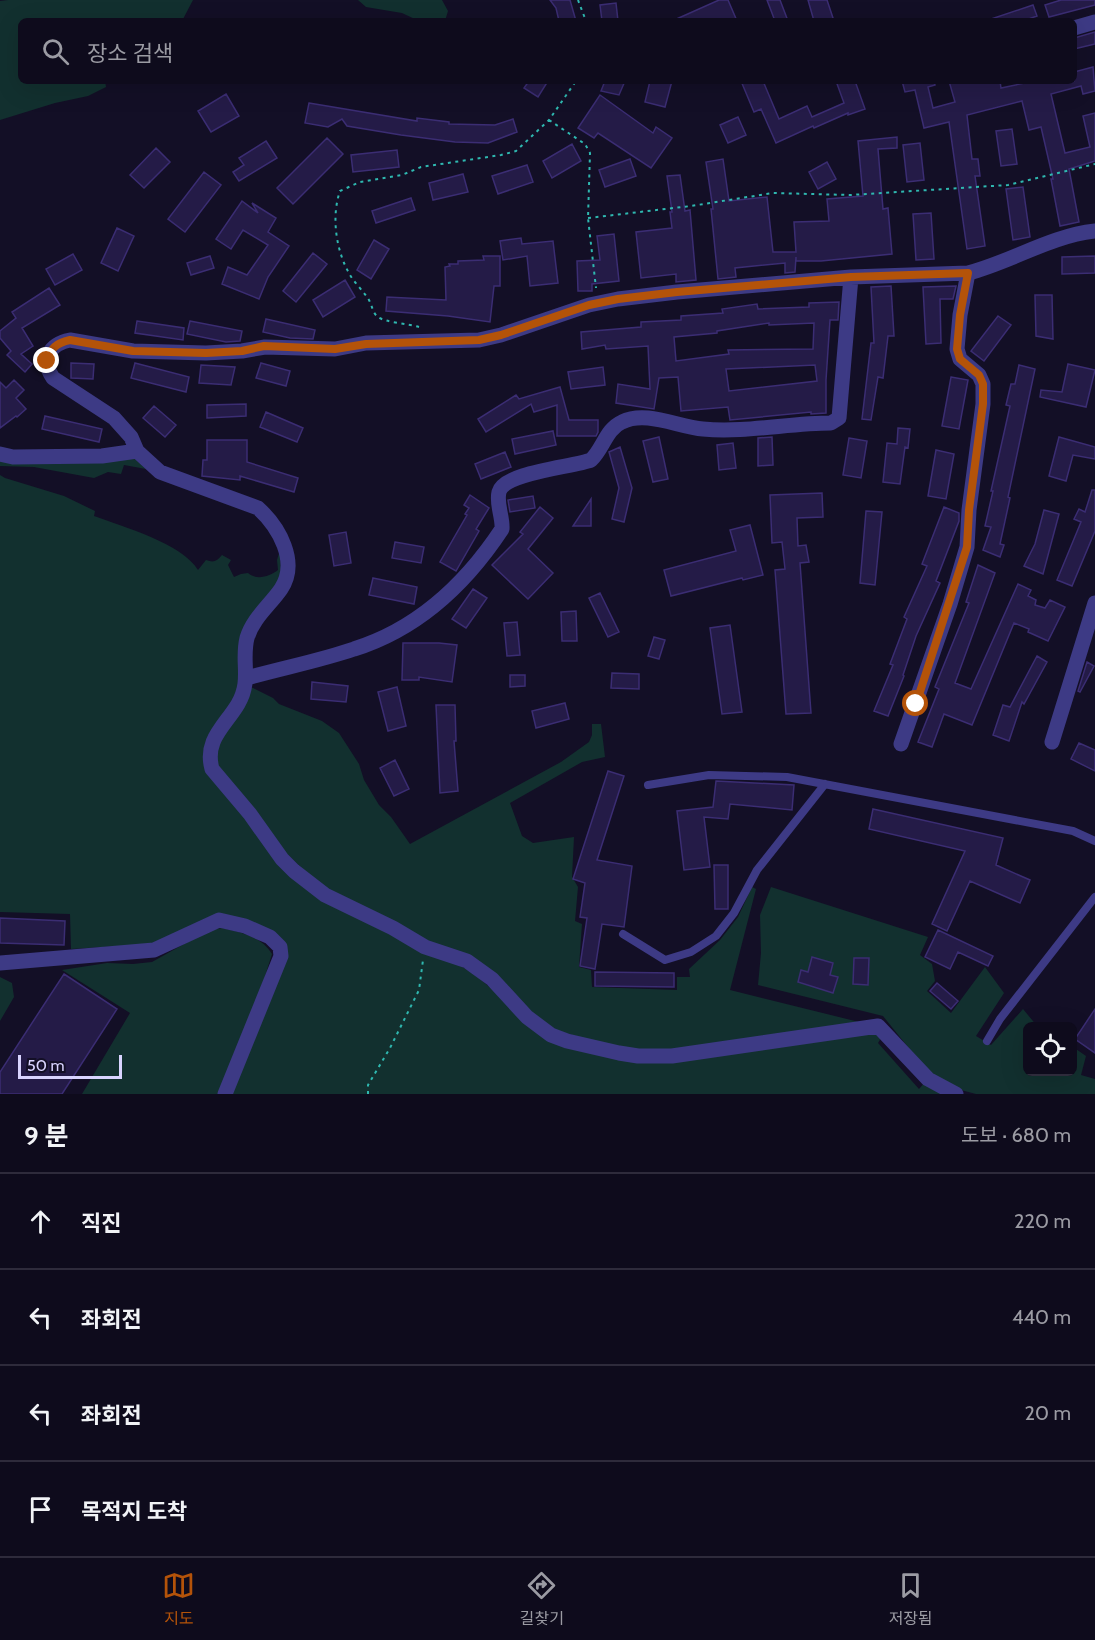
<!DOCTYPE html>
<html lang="ko">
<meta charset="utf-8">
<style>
body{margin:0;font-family:Cabin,"Noto Sans KR",sans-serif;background:#1c1929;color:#f1f3f6}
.controls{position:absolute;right:18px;bottom:18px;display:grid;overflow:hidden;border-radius:9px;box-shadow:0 6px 24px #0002}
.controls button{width:54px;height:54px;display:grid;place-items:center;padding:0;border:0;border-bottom:2px solid #2e2b3b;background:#0e0b1c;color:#f1f3f6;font:30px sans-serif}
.scale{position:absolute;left:18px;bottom:15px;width:104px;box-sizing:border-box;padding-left:6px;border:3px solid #d9d4ff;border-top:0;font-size:16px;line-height:21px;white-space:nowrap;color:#d9d4ff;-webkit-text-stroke:4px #130f26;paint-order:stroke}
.stop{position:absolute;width:18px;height:18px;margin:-14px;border:4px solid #b45309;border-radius:50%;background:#fff}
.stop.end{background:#b45309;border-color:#fff;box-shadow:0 2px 6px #0008}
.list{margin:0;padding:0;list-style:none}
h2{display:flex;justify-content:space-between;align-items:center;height:78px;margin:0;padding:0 24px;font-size:26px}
h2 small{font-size:20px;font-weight:400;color:#9b9ba3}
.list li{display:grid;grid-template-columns:39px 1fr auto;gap:18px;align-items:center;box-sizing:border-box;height:96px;padding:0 24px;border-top:2px solid #2e2b3b}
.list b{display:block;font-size:22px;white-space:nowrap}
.list em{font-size:20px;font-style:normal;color:#9b9ba3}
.icon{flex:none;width:33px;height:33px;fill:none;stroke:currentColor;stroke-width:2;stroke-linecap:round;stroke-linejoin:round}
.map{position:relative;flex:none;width:1095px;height:1094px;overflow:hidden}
.search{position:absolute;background:#0e0b1c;box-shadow:0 6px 24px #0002;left:18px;right:18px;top:18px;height:66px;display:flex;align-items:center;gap:15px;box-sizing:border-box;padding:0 21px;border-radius:9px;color:#9b9ba3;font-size:22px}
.sheet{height:462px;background:#0e0b1c}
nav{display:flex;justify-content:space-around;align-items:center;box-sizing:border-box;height:84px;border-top:2px solid #2e2b3b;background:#0e0b1c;font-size:16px;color:#9b9ba3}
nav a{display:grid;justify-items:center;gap:3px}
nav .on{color:#b45309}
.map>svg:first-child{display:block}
</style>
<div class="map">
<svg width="1095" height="1094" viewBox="0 0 1095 1094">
<rect width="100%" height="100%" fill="#130f26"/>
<path fill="#12302f" d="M8 0H193L182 21H21V81H105L106 87 88 96 55 103 0 120V1Z
M358 0H442L448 11 445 21H419L402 13 366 7Z
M0 458H134L146 469 124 465 121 474 108 472 94 478 34 467 0 466Z
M0 475 5 478 64 496 95 511 94 516C123 527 182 543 198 570L206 560C214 563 217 561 222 555L231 560 228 565 234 577 241 574 248 573C257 581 270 576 278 570L277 560 280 550 281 572 278 583 257 609 244 679 207 757 280 860 474 974 493 990 521 1017 619 1059 875 1032 881 1038 878 1043 919 1089 926 1081 948 1094H230L287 956 218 914 152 944 71 949 70 914 0 912Z
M251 687 273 698 279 704 322 721 339 733 359 764 364 780 379 805 391 817 410 844 561 762 589 742 592 735V724H601L605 757 582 762 510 803 522 836 533 843 574 837 572 877 578 887 575 921 582 924 579 967 591 970 592 987 677 990V977H690L689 969 720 940 738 917 752 887 756 889 730 990 859 1022 692 1050 622 1049 551 1029 440 948 338 895 313 879 280 847 216 767 215 749Z
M771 887 928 937 920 955 932 964 935 981 927 991 951 1013 985 967 1004 993 976 1036 991 1045 1023 1009 1037 1026H1028V1072H1072L1073 1047 1086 1056 1081 1075 1095 1079V1094H976L961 1090 928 1072 883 1016 758 985 761 953 760 915Z
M222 928C242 933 261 936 272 954L261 989 219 1094H82L130 1013 62 970 107 963 133 964 152 962 209 930Z
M0 977 12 983 14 997 0 1021Z"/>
<path fill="#241b47" stroke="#3b2d73" stroke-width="1.5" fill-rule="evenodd" d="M550 0H570L576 21H559L556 8Z
M719 0H728L737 21H672Z
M767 0H780L788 21H775Z
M808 0H827L834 21H814Z
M1061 0H1095V5L1049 17 1045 5Z
M616 3 618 21H602L600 5Z
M1033 5 1037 16 1023 21H991V19Z
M1095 32V44L1074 49V38Z
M1093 67 1095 91 1083 94 1081 86 1051 94 1065 153 1090 147 1083 116 1095 113V161L1069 169 1079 222 1060 226 1051 179H1053L1041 127 1029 130 1022 101 967 115 972 159H978L980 176H975L985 246 967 249 949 122 924 128 915 90 905 92 902 81H934L935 85 928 87 933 108 955 102 949 81H1000L1001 88 1034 81H1074V72Z
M529 81H548L538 97 524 88Z
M605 81H625L619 95 601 91Z
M650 81H672L665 107 645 102Z
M741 81H763L779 119 807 106 812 117 844 103 836 81H855L865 109 848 115V113L814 128 813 126 776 143 761 109 754 112Z
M226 94 239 116 211 132 198 111Z
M600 95 653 133 656 127 672 138 651 168 598 133 594 138 578 128Z
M309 103 417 121V118L449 122V124L495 125 513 119 517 132 488 143 455 142 401 135 347 126 342 119 328 127 305 123Z
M738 117 746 135 728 143 720 125Z
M1012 129 1017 164 1001 166 996 131Z
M897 137V148L878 149 883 209 888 208 892 254 821 261H796V257L795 272 785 273V263L735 268 736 277 718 279 711 209H713L706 162 723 159 729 201 767 197 773 252H796L794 222 829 221 827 199 863 196 858 141Z
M327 138 343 154 293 204 277 188Z
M266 141 277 158 239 181 233 172 244 165 239 158Z
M920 143 924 180 907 182 903 145Z
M572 144 581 161 552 178 543 161Z
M156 148 170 162 144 188 130 175Z
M397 150 399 167 353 172 351 155Z
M630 159 636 176 605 187 599 170Z
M827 162 836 179 818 189 809 172Z
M527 165 533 182 498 194 492 176Z
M204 172 221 185 185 232 168 219Z
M463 174 468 192 433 200 429 183Z
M680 175 685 211 690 210 696 280 676 282V274L641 278 636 232 672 228 670 212H672L667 176Z
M1023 187 1030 237 1013 240 1006 189Z
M411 198 415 210 376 223 372 211Z
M242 201 258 213 252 203 276 218 268 232 289 246 268 277 259 299 222 284 228 267 247 275 268 245 243 230 231 249 216 239Z
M931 213 934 259 916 260 913 214Z
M117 228 134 236 118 271 101 263Z
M614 234 619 281 592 284V291H578L577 261 600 260 597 236Z
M521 238 522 244 553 241 558 283 530 286 527 256 503 260 500 241Z
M374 240 389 249 371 279 357 270Z
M313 253 327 264 296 302 283 291Z
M73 254 82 270 55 285 46 269Z
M210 256 214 268 191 275 187 263Z
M483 256H500V286H494L490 322 448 316 386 311 387 297 446 300 445 267 450 266 449 264H458V261L484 260Z
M1095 256V273L1062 274V257Z
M345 280 355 297 323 317 313 300Z
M891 286 894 336H888L883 378 878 377 871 420 862 419 871 343H874L871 287Z
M956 286 953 299H940L941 343 926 344 923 287Z
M49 288 60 305 22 328 33 346 21 354 32 364 25 372 7 355 11 351 0 338V331L16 318 12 312Z
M1035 295H1052L1053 339 1036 336Z
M839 302 838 320H830L826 380V413L811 414V412L730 420 728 407 681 411 678 377 659 378 654 409 616 403 618 384 650 389 648 346 606 349 605 345 582 349 581 332 641 327V322L681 320V316L723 313 722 309 757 304 758 309 809 307V303ZM769 323V325L814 323 813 349 728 350 729 354 676 361 674 337 717 333V331ZM815 365 817 381 729 391 726 369Z
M998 316 1011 325 984 361 971 351Z
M266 319 315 330 313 339 290 338 263 332Z
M137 321 184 328 183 340 135 333Z
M190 321 242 331 240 341 226 342 187 334Z
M71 363 94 364 93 379 71 378Z
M135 363 189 377 186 392 131 378Z
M261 363 290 371 286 386 256 378Z
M1068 364 1095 370 1086 407 1040 397 1041 390 1062 392Z
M201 365 235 367 231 385 199 383Z
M1019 365 1035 369 1008 497 1010 498 1000 544 1004 545 1000 557 983 550 991 527 985 526 993 491H991L1010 406 1006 405 1011 384H1015Z
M603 367 605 385 571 389 568 372Z
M951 377 968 380 959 429 942 426Z
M14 380 24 390 16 398 26 409 17 417 16 416 0 428V382L6 388Z
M560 387 569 420H598V432L596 436H557V405L534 412 531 404 486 432 478 419 516 395 519 399Z
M246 404V416L207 418V405Z
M154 406 176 425 165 437 143 418Z
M266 412 303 428 297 442 260 427Z
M45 416 102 429 99 442 42 429Z
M898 428 910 429 908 448 905 447 900 484 883 482 887 443 897 444Z
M553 431 556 445 515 454 512 439Z
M659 437 668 479 653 482 643 441Z
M772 437 773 465 758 466V438Z
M1059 437 1095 447V459L1073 455 1066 481 1049 476Z
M849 438 867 441 861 478 843 475Z
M207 440H247V462L298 478 294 492 240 476V480L202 476 203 460H207Z
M733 443 736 468 719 470 717 445Z
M620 447 632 488 624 522 612 519 619 488 609 452Z
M936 450 954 454 946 499 928 496Z
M505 452 511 467 481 479 475 464Z
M1092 490H1095V531L1072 586 1057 580 1081 522 1074 519 1079 509 1085 512Z
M822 493 823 517 797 518 798 546 806 545 809 562 800 563 811 713 786 714 775 570 785 569 782 542 772 543 770 495Z
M470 495 489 508 476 529 479 531 456 571 440 562 467 515 465 514 469 508 464 505Z
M533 496 535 508 510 512 508 500Z
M591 499V526H573Z
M540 507 553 518 528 549 553 573 528 599 492 565 523 534 520 532Z
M944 507 959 513V521L936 581 940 583 916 636 903 675 904 676 888 716 874 711 893 665 890 664 907 619 904 617 927 566 922 564Z
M1044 510 1059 514 1043 574 1024 566 1035 544Z
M866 511 882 512 875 585 860 583Z
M750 525 763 575 743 580 742 578 671 596 664 570 736 551 730 530Z
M346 532 351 563 334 566 329 535Z
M395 542 424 547 421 563 392 558Z
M978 565 995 573 955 683 971 689 1018 584 1031 590 1028 596 1036 600 1035 605 1045 608 1050 600 1065 607 1048 641 1028 632 1029 629 1014 623 972 725 944 714 932 747 918 742 939 689 935 687 969 603 966 602Z
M373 578 417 587 414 604 369 595Z
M473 589 487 598 466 628 452 619Z
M600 593 619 632 608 637 589 598Z
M576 611 577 641H562L561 612Z
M517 622 520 655 507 656 504 623Z
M730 625 742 712 722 714 710 628Z
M654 637 665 640 659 659 648 656Z
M403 643H439L457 645 452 682 419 677V680H402Z
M1037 656 1047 662 1024 704 1022 702 1009 741 993 735 1003 705 1010 707Z
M1087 662 1094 666 1080 692 1078 691Z
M612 673 639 674V689L611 688Z
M510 675H525V686L510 687Z
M312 682 348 686 346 702 311 699Z
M397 687 406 726 388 731 378 692Z
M565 703 569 719 536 728 532 711Z
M436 705H455L456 741H454L458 791 440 793Z
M1079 743 1095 750V771L1071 759Z
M395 760 409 789 394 796 380 768Z
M608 771 624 776 597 860 632 866 624 927 602 924 595 969 580 966 587 918 580 917 585 883 573 879Z
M716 781 794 785 792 810 730 804 728 819 704 817 710 867 684 870 677 811 713 807Z
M873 809 1003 838 996 865 1030 880 1020 903 970 881 947 931 932 924 965 851 869 829Z
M714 865H728V909H715Z
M0 918 65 921 64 945 0 943Z
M938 930 993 956 988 966 958 952 950 969 925 957Z
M812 957 833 963 830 975 838 977 833 993 798 982 801 970 808 972Z
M854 958H869L868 985 853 984Z
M595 972 674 973V987L595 986Z
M64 974 117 1009 62 1094H0V1072Z
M937 983 958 1001 951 1009 930 991Z
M1095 1009V1053L1075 1039Z"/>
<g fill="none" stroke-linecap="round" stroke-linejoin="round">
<path stroke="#2fb8b0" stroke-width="2" stroke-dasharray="3 4.5" stroke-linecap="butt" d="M578 0 586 21
M549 120 585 144 590 153 588 218 596 288
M588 218 691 206 773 193 850 195 1008 185 1095 164
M419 327C409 324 384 322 378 317 372 313 372 303 367 297 362 290 355 283 350 275 336 251 331 217 340 191L360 182 402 175 421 167 501 155 516 151 549 120 576 81
M368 1094V1085L390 1048 419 990 423 960"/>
<path stroke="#3d3a85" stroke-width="8" d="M648 785 709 775 787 777 1073 831 1095 841
M623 934 665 960 691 952 716 936 734 913 757 870 825 784
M987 1041 1000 1019 1095 897"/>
<path stroke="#3d3a85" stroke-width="15" d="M1074 28 1095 22
M0 454 13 457 102 456 137 451
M247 678C282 668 319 661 354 649 418 629 465 585 502 529 503 517 496 504 499 492 504 472 574 467 591 460 603 449 606 429 622 422 646 410 678 427 703 429 744 433 790 423 831 423L839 418 851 277
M1052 742 1095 603
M901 744 950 604 967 547 969 510 983 404V384L979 375 960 359 957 349 960 315 968 273
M0 963 154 950 219 920 245 926 270 937 280 947 281 956 225 1094
M956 1094 928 1079 878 1026 672 1056H638L619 1053 567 1041 551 1035 527 1017 492 979 467 961 425 947 393 928 325 895 294 871 282 859 250 814 212 769C204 740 225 726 238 704 252 680 241 662 247 638 253 618 270 605 281 589 299 562 279 527 258 508L160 472 137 451 131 437 114 418 53 378C40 359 50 344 70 340L133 351 206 353 242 351 265 347 335 349 366 343 479 340 501 335 589 305 618 299 677 292 851 277 968 273C1011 262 1050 236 1095 231"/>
</g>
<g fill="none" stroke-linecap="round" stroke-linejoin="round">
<path stroke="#b45309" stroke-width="8" d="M47 361C51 348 56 343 70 340L133 351 206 353 242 351 264 346 335 349 366 344 479 340 501 335 589 305 618 299 677 292 851 277 968 273 960 315 957 349 960 359 979 375 983 384V404L969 510 967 547 916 704"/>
</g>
</svg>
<div class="controls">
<button><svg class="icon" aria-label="locate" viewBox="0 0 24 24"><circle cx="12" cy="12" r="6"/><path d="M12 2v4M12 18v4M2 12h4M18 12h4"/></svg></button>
</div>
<div class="scale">50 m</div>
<div class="stop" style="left:916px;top:704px"></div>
<div class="stop end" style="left:47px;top:361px"></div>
<div class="search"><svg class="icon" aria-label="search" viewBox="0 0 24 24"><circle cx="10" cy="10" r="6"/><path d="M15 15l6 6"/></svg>장소 검색</div>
</div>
<section class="sheet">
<h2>9 분<small>도보 · 680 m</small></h2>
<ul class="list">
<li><svg class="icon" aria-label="ahead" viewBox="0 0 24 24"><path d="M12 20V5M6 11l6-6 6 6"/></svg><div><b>직진</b></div><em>220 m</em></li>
<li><svg class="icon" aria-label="left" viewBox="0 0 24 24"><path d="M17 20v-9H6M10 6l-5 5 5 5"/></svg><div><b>좌회전</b></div><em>440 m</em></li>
<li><svg class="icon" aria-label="left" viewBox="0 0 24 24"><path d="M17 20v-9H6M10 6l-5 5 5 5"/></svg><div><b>좌회전</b></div><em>20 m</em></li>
<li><svg class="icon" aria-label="arrive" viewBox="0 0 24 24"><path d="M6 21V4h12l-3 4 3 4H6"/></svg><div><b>목적지 도착</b></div></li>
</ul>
</section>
<nav>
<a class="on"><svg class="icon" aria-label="map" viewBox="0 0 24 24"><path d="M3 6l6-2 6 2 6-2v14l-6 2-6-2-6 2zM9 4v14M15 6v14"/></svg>지도</a>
<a><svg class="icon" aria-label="directions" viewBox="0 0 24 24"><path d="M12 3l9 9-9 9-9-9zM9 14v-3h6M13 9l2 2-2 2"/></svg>길찾기</a>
<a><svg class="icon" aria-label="saved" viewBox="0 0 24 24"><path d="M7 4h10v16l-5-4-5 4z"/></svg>저장됨</a>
</nav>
